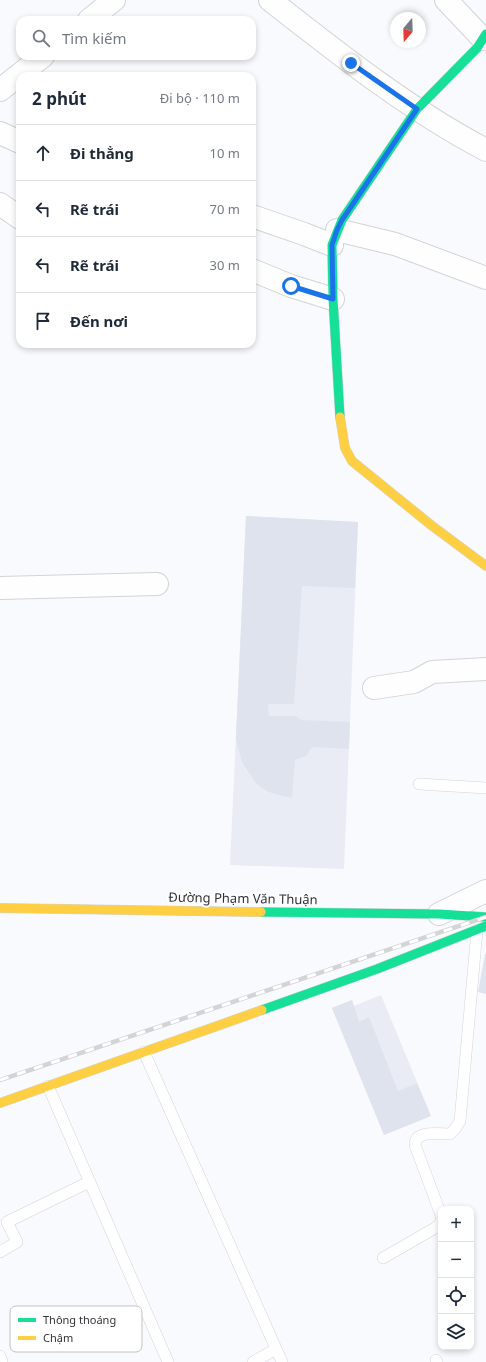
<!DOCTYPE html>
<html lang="vi">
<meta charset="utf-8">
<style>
body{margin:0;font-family:"Noto Sans",sans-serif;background:#f6f6f7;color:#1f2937}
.controls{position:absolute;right:12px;bottom:12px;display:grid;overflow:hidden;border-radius:8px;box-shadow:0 2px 6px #0003}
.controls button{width:36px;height:36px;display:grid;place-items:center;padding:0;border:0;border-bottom:1px solid #e0e1e3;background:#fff;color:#1f2937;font:20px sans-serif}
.compass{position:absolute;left:390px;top:12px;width:36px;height:36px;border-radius:50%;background:#fff;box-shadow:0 2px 6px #0003;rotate:199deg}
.stop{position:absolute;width:12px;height:12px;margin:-9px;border:3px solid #1a73e8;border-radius:50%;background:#fff}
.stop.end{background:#1a73e8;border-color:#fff;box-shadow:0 1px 4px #0008}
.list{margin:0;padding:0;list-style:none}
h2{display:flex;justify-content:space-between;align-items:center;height:52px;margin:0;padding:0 16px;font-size:17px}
h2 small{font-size:13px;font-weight:400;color:#747a83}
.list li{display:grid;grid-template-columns:26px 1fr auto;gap:12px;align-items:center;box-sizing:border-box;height:56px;padding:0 16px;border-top:1px solid #e0e1e3}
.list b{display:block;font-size:15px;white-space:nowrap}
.list em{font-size:13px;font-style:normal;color:#747a83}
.icon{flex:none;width:22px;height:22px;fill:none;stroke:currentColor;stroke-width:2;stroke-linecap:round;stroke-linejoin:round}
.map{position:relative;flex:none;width:486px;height:1362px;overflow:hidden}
.search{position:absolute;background:#fff;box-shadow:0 2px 6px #0003;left:16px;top:16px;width:240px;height:44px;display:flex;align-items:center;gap:10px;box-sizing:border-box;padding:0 14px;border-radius:12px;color:#747a83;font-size:15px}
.panel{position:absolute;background:#fff;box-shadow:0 2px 6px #0003;left:16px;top:72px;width:240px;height:276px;border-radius:12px}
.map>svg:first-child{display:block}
</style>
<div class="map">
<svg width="486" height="1362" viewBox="0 0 486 1362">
<rect width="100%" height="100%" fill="#f9fafd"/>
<path fill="#e9ecf5" d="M246 516 358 522 344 869 230 865Z
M381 995 431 1116 384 1135 332 1008 352 1000 354 1006Z"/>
<path fill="#dfe3ed" d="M246 516 358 522 355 588 302 586 294 704H268L269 716H296L301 720 350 722 349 749 312 747 306 756 295 760 292 798 278 795 266 791 255 782 242 762 236 739Z
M485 954H486V994L478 992Z
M352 1000 359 1022 369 1017 398 1091 417 1083 431 1116 384 1135 332 1008Z"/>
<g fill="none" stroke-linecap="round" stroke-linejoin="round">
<g stroke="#d3d4d6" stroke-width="12">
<path id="lane" d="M419 784 486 788
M144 1052 282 1362
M48 1086 168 1362
M441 1215 415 1145C415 1130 439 1134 450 1134L455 1129 460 1121 477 930
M0 1252 17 1242 7 1222 89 1182
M383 1258 435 1228 439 1225 441 1221
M0 1356 2 1362
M436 1360 437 1362
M253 1362 276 1349"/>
</g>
<g stroke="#d3d4d6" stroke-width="24">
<path id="street" d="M270 0C339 54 408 109 486 150
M446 0 483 39
M89 20 114 0
M0 90 43 56
M0 133 20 142
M0 204 20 218
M252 216 304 234 332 245
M337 230 395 244 486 278
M252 270 291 286 333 299
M0 588 157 584
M374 688 414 682 432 672 486 669
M439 914 486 891"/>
</g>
<g stroke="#d3d4d6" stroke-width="10">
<path id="fast" d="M340 417 333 299 332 245 342 220 417 109 477 48 486 34
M261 912 439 914 486 917
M262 1010 377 969 486 926"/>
</g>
<g stroke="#d3d4d6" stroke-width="10">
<path id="slow" d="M340 417 345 448 352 461 431 525 486 566
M0 908 261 912
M0 1103 262 1010"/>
</g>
<use href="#lane" stroke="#fefeff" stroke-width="11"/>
<use href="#street" stroke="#fefeff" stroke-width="22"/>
<use href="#fast" stroke="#16e098" stroke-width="9"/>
<use href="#slow" stroke="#ffcf43" stroke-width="9"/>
<g stroke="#d4d4d4" stroke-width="4.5">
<path id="rail" d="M0 1080 486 917"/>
</g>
<use href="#rail" stroke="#fff" stroke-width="3" stroke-dasharray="9" stroke-linecap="butt"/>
</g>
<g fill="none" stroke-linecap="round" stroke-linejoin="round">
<path stroke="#1a73e8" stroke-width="5" d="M291 286 333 299 332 245 337 230 342 220 417 109 351 63"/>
</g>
<g text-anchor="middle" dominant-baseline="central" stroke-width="4" stroke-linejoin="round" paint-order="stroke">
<g font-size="13" fill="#313235" stroke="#fff">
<text transform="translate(243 898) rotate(1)">Đường Phạm Văn Thuận</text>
</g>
</g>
<rect x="10" y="1306" width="132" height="46" rx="6" fill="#fff" stroke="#c1c2c2" stroke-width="1"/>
<rect x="18" y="1318" width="18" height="4" fill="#16e098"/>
<rect x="18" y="1336" width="18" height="4" fill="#ffcf43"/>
<g font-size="11" fill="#313235">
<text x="43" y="1324">Thông thoáng</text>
<text x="43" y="1342">Chậm</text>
</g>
</svg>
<div class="controls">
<button>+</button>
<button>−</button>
<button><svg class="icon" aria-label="locate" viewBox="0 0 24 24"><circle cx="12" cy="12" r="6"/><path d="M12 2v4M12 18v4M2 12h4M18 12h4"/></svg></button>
<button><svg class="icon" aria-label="layers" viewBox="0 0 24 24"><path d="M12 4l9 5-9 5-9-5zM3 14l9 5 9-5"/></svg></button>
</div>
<svg class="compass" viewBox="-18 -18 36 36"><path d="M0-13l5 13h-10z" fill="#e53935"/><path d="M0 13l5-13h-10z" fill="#747a83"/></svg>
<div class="stop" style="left:291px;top:286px"></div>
<div class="stop end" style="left:351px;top:63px"></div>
<div class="search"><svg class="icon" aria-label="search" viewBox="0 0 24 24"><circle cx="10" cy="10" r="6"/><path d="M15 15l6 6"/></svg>Tìm kiếm</div>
<section class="panel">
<h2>2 phút<small>Đi bộ · 110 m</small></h2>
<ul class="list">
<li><svg class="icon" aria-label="ahead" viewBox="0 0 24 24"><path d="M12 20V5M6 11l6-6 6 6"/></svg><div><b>Đi thẳng</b></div><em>10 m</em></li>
<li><svg class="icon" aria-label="left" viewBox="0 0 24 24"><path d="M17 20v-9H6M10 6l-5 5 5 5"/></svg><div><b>Rẽ trái</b></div><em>70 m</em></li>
<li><svg class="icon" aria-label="left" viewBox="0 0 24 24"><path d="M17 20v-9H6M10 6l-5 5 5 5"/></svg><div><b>Rẽ trái</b></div><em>30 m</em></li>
<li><svg class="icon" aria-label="arrive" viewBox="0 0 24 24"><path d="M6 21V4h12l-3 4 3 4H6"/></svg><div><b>Đến nơi</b></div></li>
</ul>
</section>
</div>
